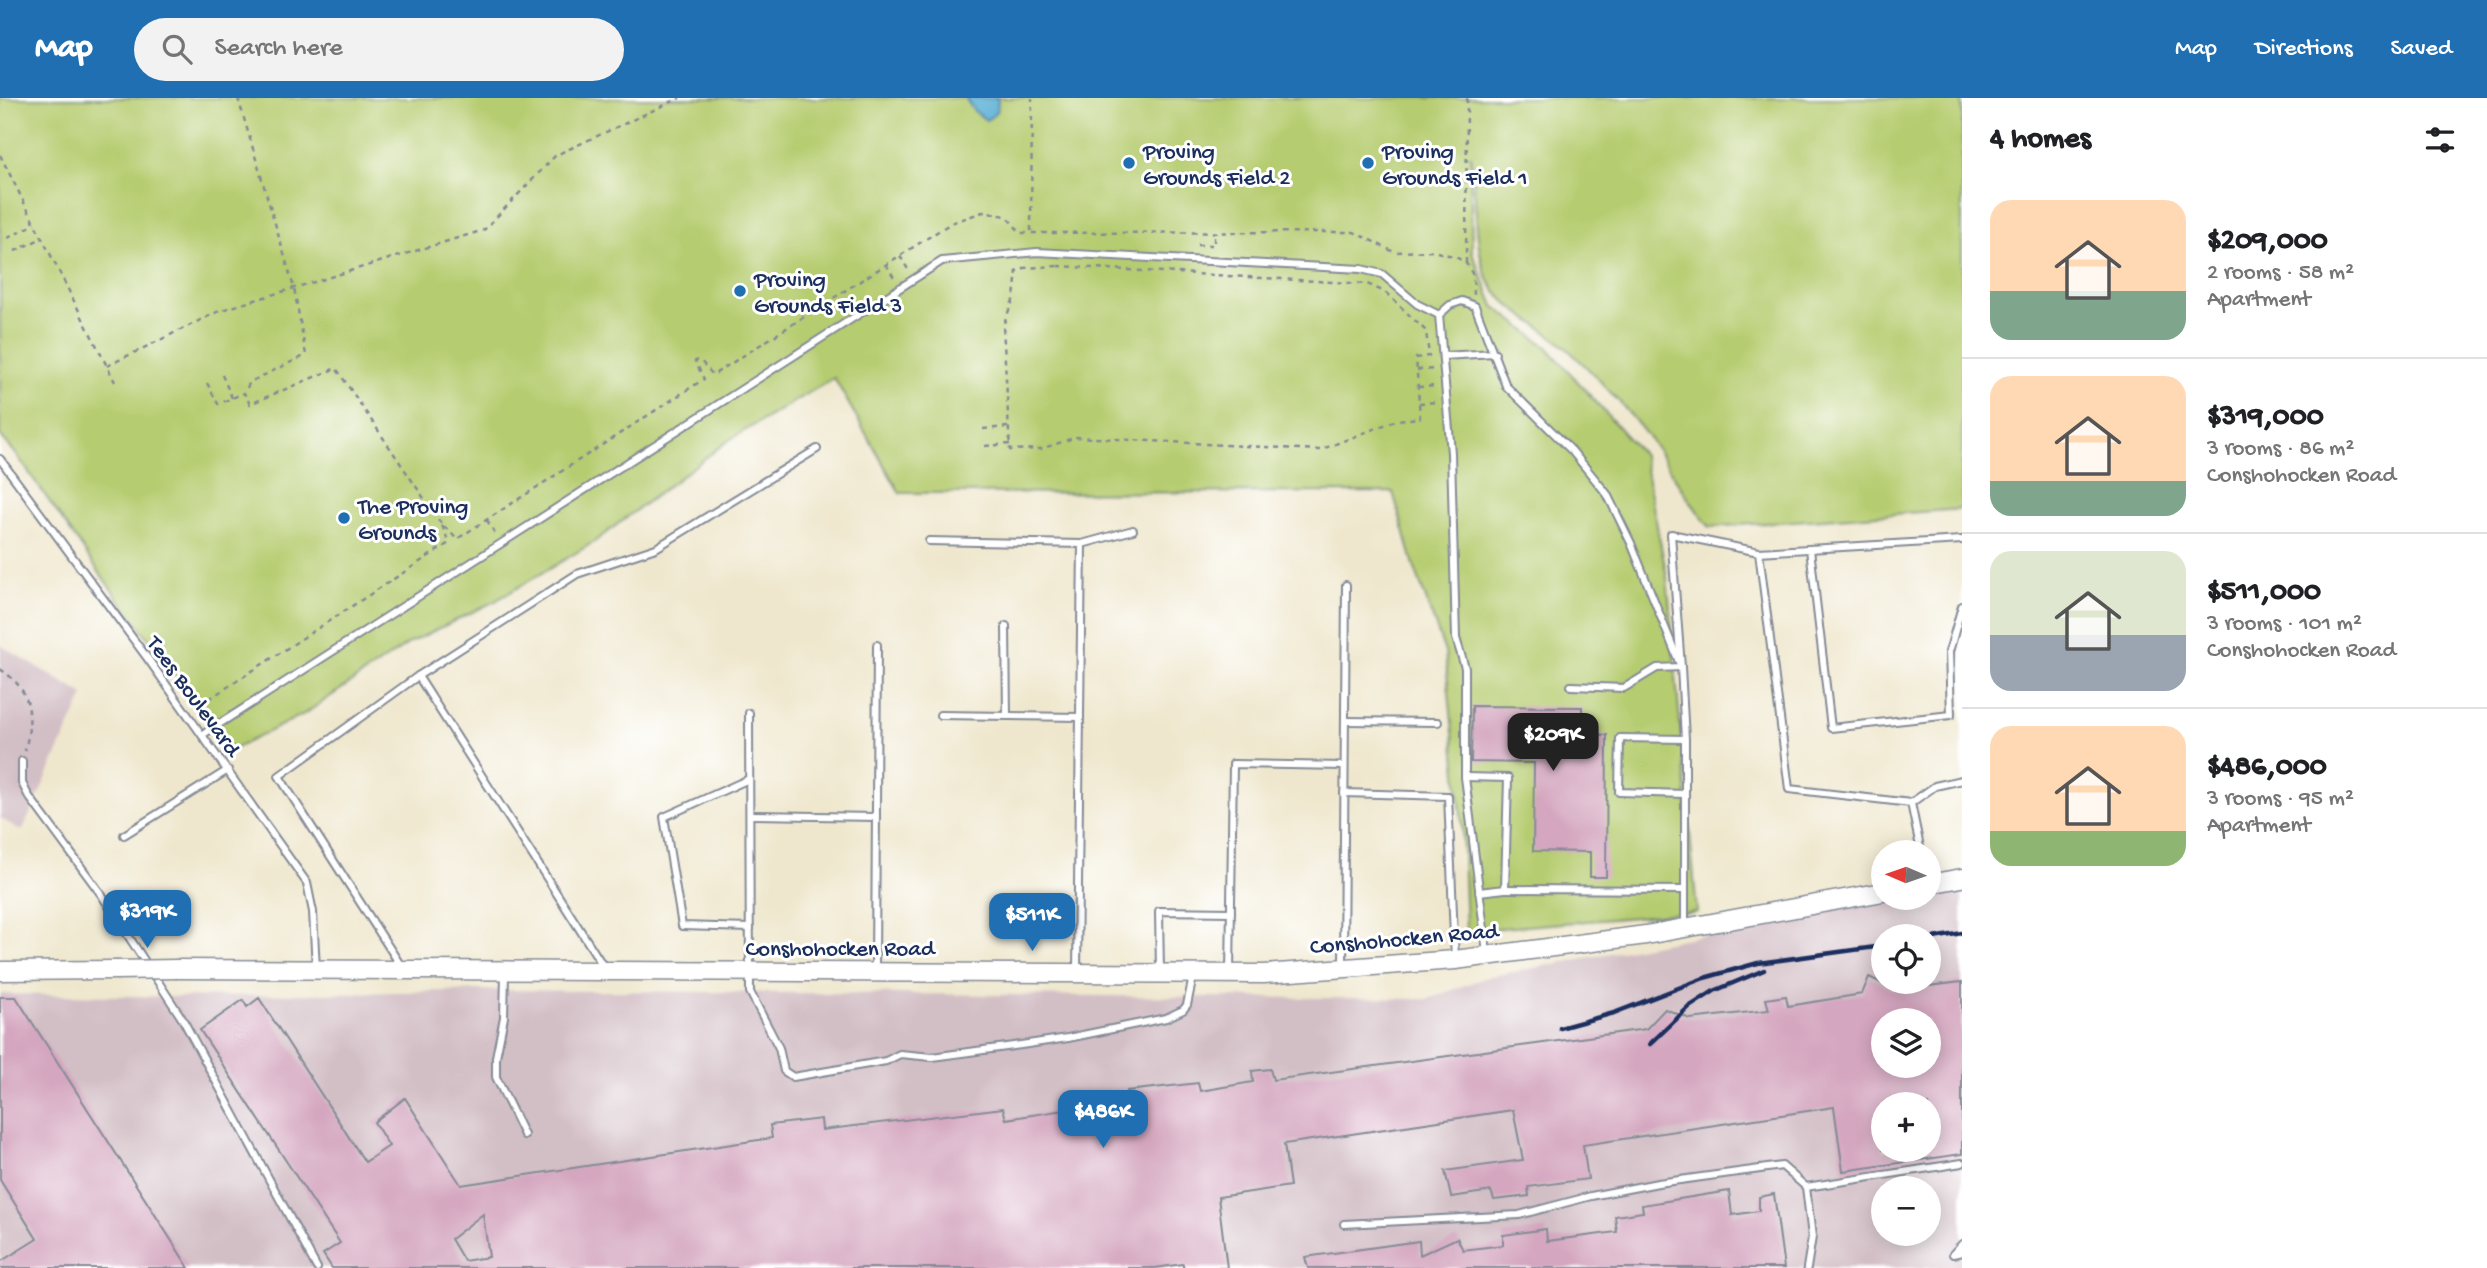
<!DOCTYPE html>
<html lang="en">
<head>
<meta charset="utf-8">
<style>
  :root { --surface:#fff; --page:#f2f2f2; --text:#202124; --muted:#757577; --line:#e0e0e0; --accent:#1f6fb2 }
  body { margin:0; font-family:"Gochi Hand",sans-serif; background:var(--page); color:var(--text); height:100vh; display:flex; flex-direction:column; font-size:26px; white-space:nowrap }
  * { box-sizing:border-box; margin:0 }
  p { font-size:23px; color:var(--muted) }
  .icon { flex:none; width:38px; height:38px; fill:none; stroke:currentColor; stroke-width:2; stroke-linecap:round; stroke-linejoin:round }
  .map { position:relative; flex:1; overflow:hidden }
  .drawer { display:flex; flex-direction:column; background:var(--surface); width:525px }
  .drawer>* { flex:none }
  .needle { width:46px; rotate:272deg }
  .fabs { position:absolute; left:1871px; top:742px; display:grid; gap:14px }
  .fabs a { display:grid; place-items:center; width:70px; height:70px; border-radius:50%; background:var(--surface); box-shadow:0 4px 18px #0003; font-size:35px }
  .price { position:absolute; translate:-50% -60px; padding:0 16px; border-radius:14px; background:var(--accent); color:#fff; font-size:23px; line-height:46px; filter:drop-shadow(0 2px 4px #0008) }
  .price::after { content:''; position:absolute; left:50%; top:42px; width:21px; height:16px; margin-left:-10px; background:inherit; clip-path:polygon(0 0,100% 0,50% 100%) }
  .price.selected { background:#222; color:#fff }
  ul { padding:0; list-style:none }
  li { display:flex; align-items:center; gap:21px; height:175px; padding:0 28px }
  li+li { border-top:2px solid var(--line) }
  li span { display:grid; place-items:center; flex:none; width:196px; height:140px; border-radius:21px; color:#555 }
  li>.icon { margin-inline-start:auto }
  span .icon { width:84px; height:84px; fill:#fffc; stroke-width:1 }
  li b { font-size:30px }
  h2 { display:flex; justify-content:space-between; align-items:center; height:84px; padding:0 28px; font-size:30px }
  header { display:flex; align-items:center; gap:42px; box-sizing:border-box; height:98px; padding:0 35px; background:var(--accent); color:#fff }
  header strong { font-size:33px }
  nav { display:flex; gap:38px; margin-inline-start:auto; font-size:24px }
  .search { width:490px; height:63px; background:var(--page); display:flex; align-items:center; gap:18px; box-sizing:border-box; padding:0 24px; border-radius:38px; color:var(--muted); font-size:26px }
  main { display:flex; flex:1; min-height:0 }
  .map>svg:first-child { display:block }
</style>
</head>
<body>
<header>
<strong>Map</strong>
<div class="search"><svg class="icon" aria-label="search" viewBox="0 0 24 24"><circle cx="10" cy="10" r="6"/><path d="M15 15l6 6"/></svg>Search here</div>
<nav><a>Map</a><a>Directions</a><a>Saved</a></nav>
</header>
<main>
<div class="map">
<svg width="1962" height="1170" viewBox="0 0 1962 1170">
  <rect width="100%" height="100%" fill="#fff"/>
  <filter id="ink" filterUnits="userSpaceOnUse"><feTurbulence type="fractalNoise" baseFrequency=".0143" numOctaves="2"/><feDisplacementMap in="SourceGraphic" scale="14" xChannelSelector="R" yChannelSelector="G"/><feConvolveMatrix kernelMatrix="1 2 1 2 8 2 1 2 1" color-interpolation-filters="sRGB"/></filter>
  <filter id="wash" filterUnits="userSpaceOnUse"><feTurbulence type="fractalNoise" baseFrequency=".00686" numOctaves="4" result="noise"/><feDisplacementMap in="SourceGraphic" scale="28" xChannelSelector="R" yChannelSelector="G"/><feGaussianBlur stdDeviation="1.57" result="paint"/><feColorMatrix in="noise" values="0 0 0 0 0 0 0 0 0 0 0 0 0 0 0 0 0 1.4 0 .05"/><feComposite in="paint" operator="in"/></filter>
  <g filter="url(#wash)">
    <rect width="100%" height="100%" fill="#efe7cd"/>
    <!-- industrial -->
    <g fill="#d2bec5" fill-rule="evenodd">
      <polygon points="0,547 84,597 22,733 0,720"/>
      <path d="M1962 787V1170H0V896L186 899 483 892 1428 901 1487 879 1894 800H1928L1929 793ZM1883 838H1928V884H1883ZM1883 922H1928V968H1883ZM1883 1006H1928V1052H1883ZM1883 1090H1928V1136H1883Z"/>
    </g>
    <!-- green -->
    <path fill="#b6cc70" stroke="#687e67" stroke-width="2" d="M0 0H1962V411L1710 429C1686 402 1670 369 1649 340 1625 308 1581 260 1549 236 1527 219 1499 206 1487 179 1473 148 1478 92 1470 57L1472 154 1494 208 1547 249 1643 357 1667 479 1697 814 1466 833 1462 726 1445 554 1414 468 1393 394 900 395 834 280 729 342 594 444 495 503 409 545 306 615 232 652 106 484 16 356 0 337Z"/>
    <!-- water -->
    <path fill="#55acd2" stroke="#386e98" stroke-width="2" d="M965 0H998C998 12 997 16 986 22L974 13Z"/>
    <g id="blocks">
      <!-- building -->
      <g fill="#d4a6bf" fill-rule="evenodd">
        <polygon points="1472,608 1582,609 1582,636 1607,637 1606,779 1590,779 1590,754 1533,753 1534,665 1471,664"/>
        <path d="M1869 879 1896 892 1962 884V1056L1843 1073 1834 1009 1583 1047 1588 1081 1528 1089 1529 1098 1494 1102 1491 1093 1451 1099 1445 1073 1523 1062 1513 1012 1284 1046 1290 1088 1218 1099 1227 1170H1183V1166L1155 1170H332L323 1156 340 1145 200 932 243 902 247 909 259 900 365 1064 389 1048 374 1024 405 1000 461 1087 772 1040 770 1027 821 1021 822 1032 1003 1010 1006 1021 1128 1002 1127 993 1198 985 1200 993 1253 984 1252 973 1270 971 1273 982 1646 931 1665 911 1690 921 1769 912 1766 901 1786 898 1788 908 1862 896ZM1883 922H1928V968H1883ZM1883 1006H1928V1052H1883ZM483 1116 489 1159 464 1163 451 1141Z"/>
        <polygon points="0,899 16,899 189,1170 0,1170 0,1164 37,1141 0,1082"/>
        <polygon points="1729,1093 1732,1117 1759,1113 1759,1099 1774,1096 1784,1170 1308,1170 1305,1159 1419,1143 1420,1157 1457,1140 1463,1152 1503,1147 1503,1137 1546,1131 1547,1143 1617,1134 1615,1118 1643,1114 1642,1107"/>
      </g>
    </g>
  </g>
  <g filter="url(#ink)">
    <use href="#blocks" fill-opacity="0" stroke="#858b96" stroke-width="2"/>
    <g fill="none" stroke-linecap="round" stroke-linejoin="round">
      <!-- service casing -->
      <g stroke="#858b96" stroke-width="10">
        <g id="service">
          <polyline points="1443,258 1495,255"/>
          <polyline points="0,361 148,561 307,785 313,814 316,871"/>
          <polyline points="929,443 1082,446 1077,873"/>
          <polyline points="1082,446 1133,432"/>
          <polyline points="1810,451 1831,630 1951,617 1949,554 1962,508"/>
          <polyline points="1759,454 1962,442"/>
          <polyline points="1006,528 1007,618"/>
          <polyline points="418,578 577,476 656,450 817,351"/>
          <polyline points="1571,588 1624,590 1657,570 1681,569 1671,436 1759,454 1789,691 1911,705 1921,754"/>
          <polyline points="749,615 750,894 779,950 784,973 793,979 886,963 900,956 932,959 1021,947 1068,940 1166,920 1183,912 1187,907 1193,879"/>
          <polyline points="940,617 1080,619"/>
          <polyline points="1345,623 1438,624"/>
          <polyline points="202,637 942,163 1037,154 1361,171 1382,176 1417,206 1439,217"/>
          <polyline points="22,663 22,685 28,697 101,796 183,922 317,1170"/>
          <polyline points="1465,679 1508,680 1505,791 1479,794"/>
          <polyline points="749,681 664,719 682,828 750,830"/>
          <polyline points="1344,695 1448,698 1455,862"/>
          <polyline points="1685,696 1619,694 1620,640 1685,641"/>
          <polyline points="1911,705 1935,688 1962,682"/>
          <polyline points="750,717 876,719"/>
          <polyline points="124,737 228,672"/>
          <polyline points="1505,791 1685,792"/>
          <polyline points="1487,855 1465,679 1465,570 1456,540 1451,355 1439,217 1450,207 1462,203 1475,208 1506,288 1572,353 1607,396 1631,445 1681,569 1685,641 1685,828"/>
          <polyline points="401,868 279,678 418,578 605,871"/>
          <polyline points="1343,868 1346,487"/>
          <polyline points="875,872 877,547"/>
          <polyline points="1160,873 1159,813 1231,814"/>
          <polyline points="1230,875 1233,666 1344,668"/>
          <polyline points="505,876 504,919 496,959 496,979 524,1037"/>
          <polyline points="1806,1089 1962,1065"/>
          <polyline points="1344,1126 1519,1117 1591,1098 1658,1085 1782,1068 1806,1089 1812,1139 1807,1170"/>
          <polyline points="1962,1146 1953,1156 1962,1154"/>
        </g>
      </g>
      <!-- secondary casing -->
      <g stroke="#858b96" stroke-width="21">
        <g id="secondary">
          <polyline points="1928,786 1962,780"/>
          <polyline points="177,871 1264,876 1455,862 1646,837 1883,794"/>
          <polyline points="0,873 116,872"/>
        </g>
      </g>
      <!-- path -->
      <g stroke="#858b96" stroke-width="2.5" stroke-dasharray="5 5" stroke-linecap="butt">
        <polyline points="238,0 294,190 306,257 250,284 244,295"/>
        <polyline points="0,57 115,284"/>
        <polyline points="1031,133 1032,0"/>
        <polyline points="8,140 35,126"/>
        <polyline points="1197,147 1214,147 1214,136"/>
        <polyline points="15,153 42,140"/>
        <polyline points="900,158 909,173"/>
        <polyline points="1466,165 1467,0"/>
        <polyline points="886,166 895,181"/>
        <polygon points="1058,168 1367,186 1385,194 1426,233 1429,258 1416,260 1420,320 1397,322 1320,352 1076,339 1041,351 1010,352 1003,227 1014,200 1017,173 1024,170"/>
        <polyline points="107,268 219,213 484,132 556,57 680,0"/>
        <polyline points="1417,272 1435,271"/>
        <polyline points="222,277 232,300"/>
        <polyline points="207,285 218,306 244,295 250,306 336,270 440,424 457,441 704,281 695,263 700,262 713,277 951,125 983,114 1006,118 1021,135 1354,134 1394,154 1433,153 1456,159 1466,165 1473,177 1474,197"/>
        <polyline points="1418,289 1436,288"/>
        <polyline points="1419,305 1437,304"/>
        <polyline points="983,331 1009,329"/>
        <polyline points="985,348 1010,346"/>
        <polyline points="487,422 496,437"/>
        <path d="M0 571C33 593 33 617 25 653"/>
        <polyline points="209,601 449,445 442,427"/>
      </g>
      <!-- service -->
      <use href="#service" stroke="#fff" stroke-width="6"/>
      <!-- secondary -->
      <use href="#secondary" stroke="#fff" stroke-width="18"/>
      <!-- rail -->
      <g stroke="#1b2f5e" stroke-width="4.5">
        <polyline points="1928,841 1962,835"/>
        <polyline points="1560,930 1614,915 1704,880 1758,865 1883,848"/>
        <polyline points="1650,946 1689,909 1714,893 1764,872"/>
      </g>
      <!-- secondary-bridge casing -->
      <g stroke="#858b96" stroke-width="21" stroke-linecap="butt">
        <polyline id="secondary-bridge" points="116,872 177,871"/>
      </g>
      <!-- secondary-bridge -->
      <use href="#secondary-bridge" stroke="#fff" stroke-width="18"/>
    </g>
  </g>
  <!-- markers -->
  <g fill="#1f6fb2" stroke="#fff" stroke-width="2.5">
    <circle cx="1129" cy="65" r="7"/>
    <circle cx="1368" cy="65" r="7"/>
    <circle cx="740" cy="193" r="7"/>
    <circle cx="344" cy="420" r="7"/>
  </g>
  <g text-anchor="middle" stroke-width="6" stroke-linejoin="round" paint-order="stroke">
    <!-- poi labels -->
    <g font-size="23" fill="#1b2f5e" stroke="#fff" text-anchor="start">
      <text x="1143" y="60">Proving<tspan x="1143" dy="26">Grounds Field 2</tspan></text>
      <text x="1382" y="60">Proving<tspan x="1382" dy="26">Grounds Field 1</tspan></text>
      <text x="754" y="188">Proving<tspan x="754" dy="26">Grounds Field 3</tspan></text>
      <text x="358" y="415">The Proving<tspan x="358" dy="26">Grounds</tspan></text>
    </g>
    <!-- street labels -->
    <g font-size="23" fill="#1b2f5e" stroke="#fff">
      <text transform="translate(195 597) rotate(54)" y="8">Tees Boulevard</text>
      <text transform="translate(1404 839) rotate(-5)" y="8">Conshohocken Road</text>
      <text x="840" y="857">Conshohocken Road</text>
    </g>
  </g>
</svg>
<div class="fabs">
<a><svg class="needle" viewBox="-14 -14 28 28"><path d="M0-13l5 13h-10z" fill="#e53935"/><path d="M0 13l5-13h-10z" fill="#757577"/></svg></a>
<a><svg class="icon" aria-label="locate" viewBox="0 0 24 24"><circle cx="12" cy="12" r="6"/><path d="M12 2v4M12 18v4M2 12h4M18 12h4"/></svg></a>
<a><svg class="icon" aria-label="layers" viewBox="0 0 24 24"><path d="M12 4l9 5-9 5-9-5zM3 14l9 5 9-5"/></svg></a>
<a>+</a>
<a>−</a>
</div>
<b class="price selected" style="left:1553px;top:675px">$209K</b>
<b class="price" style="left:147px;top:852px">$319K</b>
<b class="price" style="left:1032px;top:855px">$511K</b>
<b class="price" style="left:1103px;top:1052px">$486K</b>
</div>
<section class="drawer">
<h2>4 homes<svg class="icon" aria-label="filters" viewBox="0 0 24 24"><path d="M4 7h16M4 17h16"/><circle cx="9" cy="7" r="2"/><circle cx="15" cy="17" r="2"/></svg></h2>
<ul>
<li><span style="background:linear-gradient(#ffd9b3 65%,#7fa58c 0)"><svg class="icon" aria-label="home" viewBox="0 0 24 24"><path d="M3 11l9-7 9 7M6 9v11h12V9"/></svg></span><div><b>$209,000</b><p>2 rooms · 58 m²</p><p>Apartment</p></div></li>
<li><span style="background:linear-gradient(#ffd9b3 75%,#7fa58c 0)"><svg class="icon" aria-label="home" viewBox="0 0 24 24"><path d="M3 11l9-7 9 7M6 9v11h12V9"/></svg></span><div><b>$319,000</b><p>3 rooms · 86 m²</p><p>Conshohocken Road</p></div></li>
<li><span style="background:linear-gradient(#dfe7d0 60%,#9aa5b1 0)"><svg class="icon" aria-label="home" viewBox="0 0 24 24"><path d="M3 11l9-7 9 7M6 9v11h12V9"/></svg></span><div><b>$511,000</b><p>3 rooms · 101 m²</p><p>Conshohocken Road</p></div></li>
<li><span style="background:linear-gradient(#ffd9b3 75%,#8fb573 0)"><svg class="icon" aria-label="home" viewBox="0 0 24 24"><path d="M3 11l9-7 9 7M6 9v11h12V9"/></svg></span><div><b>$486,000</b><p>3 rooms · 95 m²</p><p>Apartment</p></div></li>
</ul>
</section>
</main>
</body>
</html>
